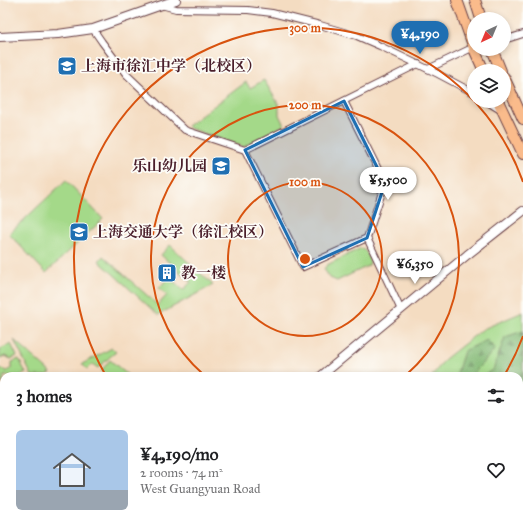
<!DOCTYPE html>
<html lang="en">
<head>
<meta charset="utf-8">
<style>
  :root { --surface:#fff; --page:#f6f6f6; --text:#202124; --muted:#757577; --line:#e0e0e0; --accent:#1f6fb2 }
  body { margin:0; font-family:"IM FELL Great Primer","Noto Serif SC",serif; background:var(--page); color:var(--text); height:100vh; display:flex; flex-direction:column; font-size:15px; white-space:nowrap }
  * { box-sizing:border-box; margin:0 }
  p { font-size:13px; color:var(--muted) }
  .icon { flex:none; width:22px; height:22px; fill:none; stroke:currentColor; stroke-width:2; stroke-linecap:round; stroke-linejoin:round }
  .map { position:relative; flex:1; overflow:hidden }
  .panel { position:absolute; left:0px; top:372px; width:523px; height:156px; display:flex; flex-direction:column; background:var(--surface); border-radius:12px 12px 0 0; box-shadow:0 2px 6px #0003 }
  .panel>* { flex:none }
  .needle { width:26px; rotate:224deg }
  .tools { position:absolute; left:467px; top:12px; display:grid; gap:8px }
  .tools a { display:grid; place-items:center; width:44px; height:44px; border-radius:50%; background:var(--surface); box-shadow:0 2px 6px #0003; font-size:20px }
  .price { position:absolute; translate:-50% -34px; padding:0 9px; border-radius:14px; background:#fff; color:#222; font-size:13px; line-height:26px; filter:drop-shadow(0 1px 2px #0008) }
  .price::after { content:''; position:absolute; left:50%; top:24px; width:12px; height:9px; margin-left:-6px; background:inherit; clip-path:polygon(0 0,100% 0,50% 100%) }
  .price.selected { background:var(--accent); color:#fff }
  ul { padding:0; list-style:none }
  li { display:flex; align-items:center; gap:12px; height:100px; padding:0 16px }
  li+li { border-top:1px solid var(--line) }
  li span { display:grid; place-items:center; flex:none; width:112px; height:80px; border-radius:6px; color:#555 }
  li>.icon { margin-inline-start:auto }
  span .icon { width:48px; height:48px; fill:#fffc; stroke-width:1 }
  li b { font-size:17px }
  h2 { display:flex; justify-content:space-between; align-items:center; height:48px; padding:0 16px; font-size:17px }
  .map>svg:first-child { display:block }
</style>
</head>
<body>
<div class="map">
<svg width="523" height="528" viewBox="0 0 523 528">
  <defs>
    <pattern id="forest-firs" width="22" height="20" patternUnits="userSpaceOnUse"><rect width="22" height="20" fill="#83b975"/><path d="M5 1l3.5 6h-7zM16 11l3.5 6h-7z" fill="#6d9660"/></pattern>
  </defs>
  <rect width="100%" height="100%" fill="#fdfcf7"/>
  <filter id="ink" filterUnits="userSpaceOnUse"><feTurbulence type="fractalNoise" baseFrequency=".025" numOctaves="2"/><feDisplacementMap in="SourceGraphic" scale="8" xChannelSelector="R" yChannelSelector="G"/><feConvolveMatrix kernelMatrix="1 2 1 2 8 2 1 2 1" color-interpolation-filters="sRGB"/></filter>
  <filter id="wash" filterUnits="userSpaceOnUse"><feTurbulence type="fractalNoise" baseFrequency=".012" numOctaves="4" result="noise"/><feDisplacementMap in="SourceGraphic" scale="16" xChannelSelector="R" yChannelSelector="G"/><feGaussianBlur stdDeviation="0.9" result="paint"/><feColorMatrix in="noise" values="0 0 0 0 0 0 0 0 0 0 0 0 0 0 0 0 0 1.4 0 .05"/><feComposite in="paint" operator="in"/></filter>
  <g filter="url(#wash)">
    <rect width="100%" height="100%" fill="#f4dcc1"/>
    <!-- green -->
    <g fill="#a4d989" stroke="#777c5a">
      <polygon points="264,80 279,105 279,115 284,125 244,147 189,128 187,126 246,82 250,88"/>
      <polygon points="66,180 103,219 46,273 9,234"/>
      <polygon points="170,245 213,285 158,315 99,261 103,256 158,305 167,295 159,288 169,277 183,290 191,282 161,255"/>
      <path d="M361 248C367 251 369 256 370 263L368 266 337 281 330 278 324 269 327 265Z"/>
      <polygon points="523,312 523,443 519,445 519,376 432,376 445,359 483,329"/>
      <polygon points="14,340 51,373 45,376 32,376"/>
      <polygon points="11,344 17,356 11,359 5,356 0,358 0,349"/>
      <polygon points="112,348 116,352 111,356 98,368 92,364 87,369 82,364"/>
      <polygon points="19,359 26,373 20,376 4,376 3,384 0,379 0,368 7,371 12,368 12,362"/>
      <polygon points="110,360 129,376 108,376 101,371"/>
    </g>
    <!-- forest -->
    <g fill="url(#forest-firs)" stroke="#666c50">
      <polygon points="523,331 523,413 519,416 519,376 481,376 493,370 505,337"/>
      <polygon points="487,340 495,349 471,376 456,376 464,351"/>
    </g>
  </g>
  <g filter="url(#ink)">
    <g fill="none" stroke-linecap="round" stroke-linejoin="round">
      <!-- minor casing -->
      <g stroke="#643b42" stroke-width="8">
        <g id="minor">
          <polyline points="161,5 176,9 248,10 272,13 320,25 357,36 380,46 438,74 474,93"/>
          <polyline points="93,29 102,42 126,74 185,130 245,150 418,64"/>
          <polyline points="504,40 523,34"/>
          <polyline points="428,69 474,47"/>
          <polyline points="344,101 385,183 367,238 401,310"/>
          <polyline points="486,101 502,111"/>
          <polyline points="245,150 303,267 367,238"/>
          <polyline points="0,524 2,528"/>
        </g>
      </g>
      <!-- tertiary casing -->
      <g stroke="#643b42" stroke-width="10">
        <g id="tertiary">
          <polyline points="0,37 58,34 93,29 176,0"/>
          <polyline points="321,376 467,255 523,211"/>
          <polyline points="42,528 47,524"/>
        </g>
      </g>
      <!-- secondary casing -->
      <g stroke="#643b42" stroke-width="10">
        <g id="secondary">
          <polyline points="0,439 4,441"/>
          <polyline points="0,455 4,456"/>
          <polyline points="200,524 211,528"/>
          <polyline points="241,524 252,528"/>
        </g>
      </g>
      <!-- primary casing -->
      <g stroke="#643b42" stroke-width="12">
        <g id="primary">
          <polyline points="457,0 474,48"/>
          <polyline points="475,0 481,19"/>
          <polyline points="474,49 484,71"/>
          <polyline points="492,49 501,71"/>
          <polyline points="504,77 523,119"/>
          <polyline points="498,101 523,154"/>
        </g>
      </g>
      <!-- minor -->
      <use href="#minor" stroke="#fff" stroke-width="6"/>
      <!-- tertiary -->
      <use href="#tertiary" stroke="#fff" stroke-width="8"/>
      <!-- secondary -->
      <use href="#secondary" stroke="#fde4d1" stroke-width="9"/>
      <!-- primary -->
      <use href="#primary" stroke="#fabb8b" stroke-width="10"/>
    </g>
  </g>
  <!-- marked area -->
  <path fill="#1f6fb2" fill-opacity="0.2" stroke="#1f6fb2" stroke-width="3" stroke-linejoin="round" d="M344 101 385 183 367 238 303 267 245 150Z"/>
  <!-- distance rings -->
  <g fill="none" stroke="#d8530f" stroke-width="2">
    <circle cx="305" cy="259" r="77"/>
    <path d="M204 375A154 154 0 1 1 406 375"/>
    <path d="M523 336A231 231 0 0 1 505 374M105 374A231 231 0 1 1 523 182"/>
  </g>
  <!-- icons -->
  <defs>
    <g id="school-square" transform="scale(1)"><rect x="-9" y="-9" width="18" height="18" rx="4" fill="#1f6fb2" stroke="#fdfcf7"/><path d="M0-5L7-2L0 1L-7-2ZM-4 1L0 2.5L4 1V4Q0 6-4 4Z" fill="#fff"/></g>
    <g id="university-square" transform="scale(1)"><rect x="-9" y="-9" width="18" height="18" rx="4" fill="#1f6fb2" stroke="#fdfcf7"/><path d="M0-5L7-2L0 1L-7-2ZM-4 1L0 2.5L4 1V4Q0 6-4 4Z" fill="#fff"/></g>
    <g id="building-square" transform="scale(1)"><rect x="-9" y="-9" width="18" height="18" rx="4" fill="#1f6fb2" stroke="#fdfcf7"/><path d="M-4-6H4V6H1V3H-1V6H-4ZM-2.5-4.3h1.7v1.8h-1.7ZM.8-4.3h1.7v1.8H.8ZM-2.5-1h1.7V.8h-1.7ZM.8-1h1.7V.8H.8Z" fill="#fff"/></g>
  </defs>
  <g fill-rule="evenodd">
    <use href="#school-square" x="67" y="66"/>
    <use href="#school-square" x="221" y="166"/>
    <use href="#university-square" x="79" y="232"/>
    <use href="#building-square" x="167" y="273"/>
  </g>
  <g text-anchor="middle" stroke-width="3.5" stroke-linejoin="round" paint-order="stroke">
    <!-- poi labels -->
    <g font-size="15" font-weight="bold" fill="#4a1f2b" stroke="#fdfcf7" text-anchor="start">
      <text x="81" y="71">上海市徐汇中学（北校区）</text>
      <text x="207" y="171" text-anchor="end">乐山幼儿园</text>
      <text x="93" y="237">上海交通大学（徐汇校区）</text>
      <text x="181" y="278">教一楼</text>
    </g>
  </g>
  <circle cx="305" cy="259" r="6" fill="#d8530f" stroke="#fdfcf7" stroke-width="2"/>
  <g font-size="12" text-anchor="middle" font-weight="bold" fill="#d8530f" stroke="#fdfcf7" stroke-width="3.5" stroke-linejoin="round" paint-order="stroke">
    <text x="305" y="32">300 m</text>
    <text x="305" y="109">200 m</text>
    <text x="305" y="186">100 m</text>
  </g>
</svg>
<div class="tools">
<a><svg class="needle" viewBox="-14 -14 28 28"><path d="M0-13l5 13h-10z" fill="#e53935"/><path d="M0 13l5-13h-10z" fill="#757577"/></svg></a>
<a><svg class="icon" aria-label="layers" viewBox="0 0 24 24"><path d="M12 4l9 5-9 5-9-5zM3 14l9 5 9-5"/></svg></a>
</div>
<b class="price selected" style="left:420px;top:55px">¥4,190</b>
<b class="price" style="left:388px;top:201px">¥5,500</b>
<b class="price" style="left:415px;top:285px">¥6,350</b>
<section class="panel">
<h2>3 homes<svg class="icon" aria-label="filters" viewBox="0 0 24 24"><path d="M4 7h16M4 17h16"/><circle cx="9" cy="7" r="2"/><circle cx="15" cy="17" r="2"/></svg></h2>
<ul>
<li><span style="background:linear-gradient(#a9c7e8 75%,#9aa5b1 0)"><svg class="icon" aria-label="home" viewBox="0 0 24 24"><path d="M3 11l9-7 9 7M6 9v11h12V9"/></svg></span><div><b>¥4,190/mo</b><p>2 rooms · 74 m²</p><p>West Guangyuan Road</p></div><svg class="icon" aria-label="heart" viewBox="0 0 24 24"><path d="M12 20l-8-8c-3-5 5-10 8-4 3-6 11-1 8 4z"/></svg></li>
</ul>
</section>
</div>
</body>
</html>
